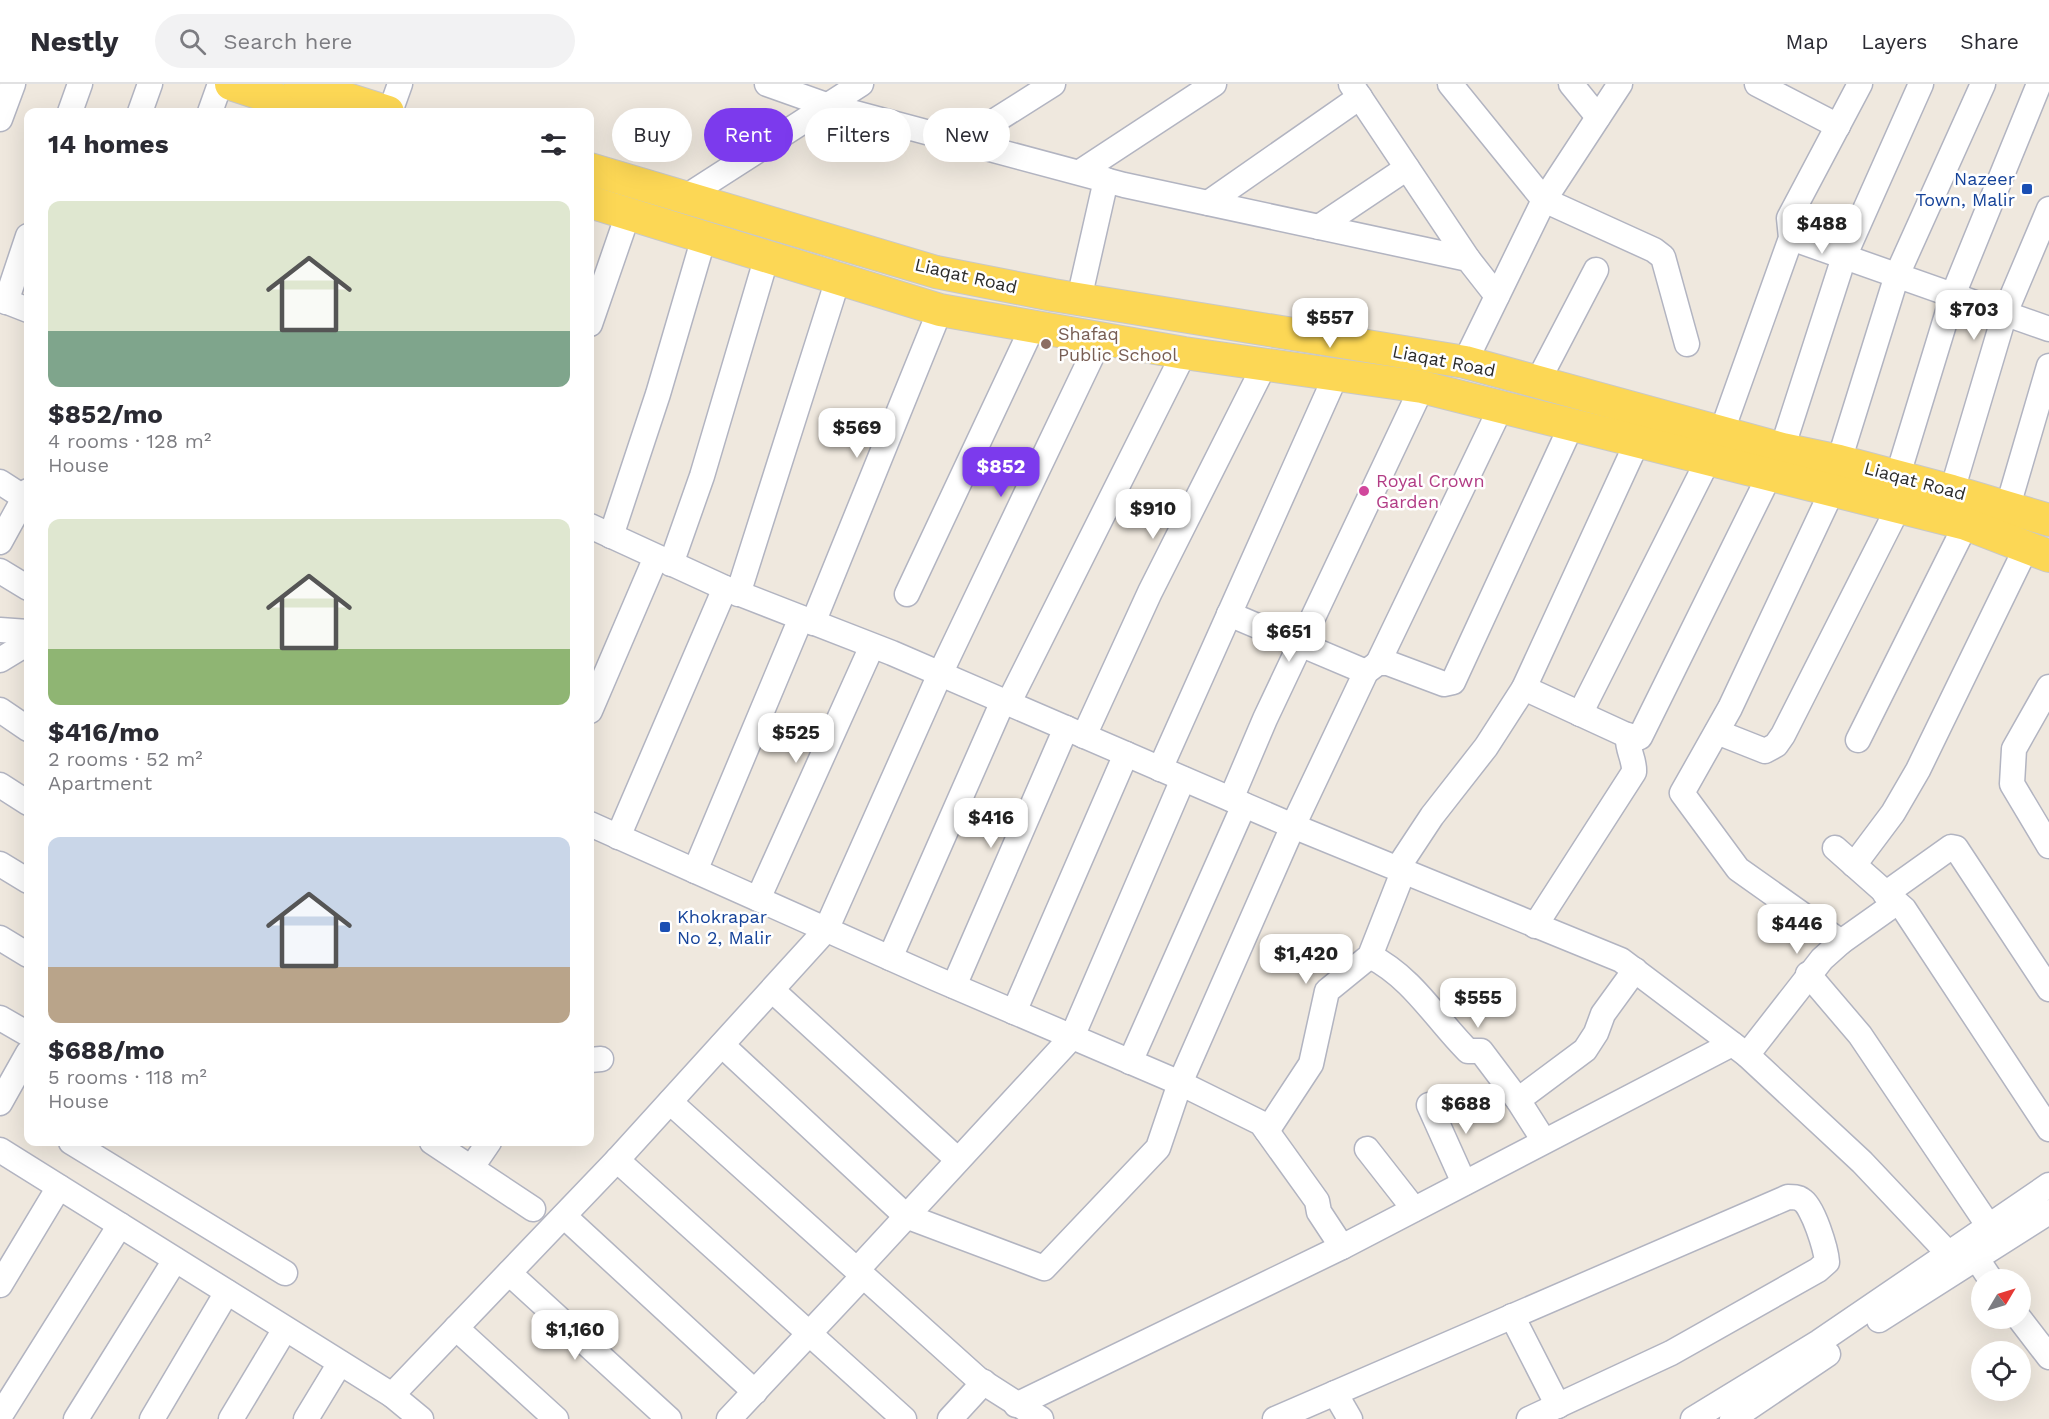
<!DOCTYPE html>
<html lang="en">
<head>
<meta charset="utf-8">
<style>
  :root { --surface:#fff; --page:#f2f2f3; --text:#2b2b33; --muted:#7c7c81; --line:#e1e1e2; --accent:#7c3aed }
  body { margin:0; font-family:"Work Sans",sans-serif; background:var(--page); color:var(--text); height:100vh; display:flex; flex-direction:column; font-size:22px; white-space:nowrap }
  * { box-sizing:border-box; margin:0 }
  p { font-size:20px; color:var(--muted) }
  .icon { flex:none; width:33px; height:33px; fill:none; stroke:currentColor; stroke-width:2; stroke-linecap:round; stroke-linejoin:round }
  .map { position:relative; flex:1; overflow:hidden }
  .panel { position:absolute; left:24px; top:24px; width:570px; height:1038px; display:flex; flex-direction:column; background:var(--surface); border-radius:12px; box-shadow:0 6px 24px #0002 }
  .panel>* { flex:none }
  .banner { position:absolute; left:612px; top:24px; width:570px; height:54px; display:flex; gap:12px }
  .needle { width:39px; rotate:52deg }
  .tools { position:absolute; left:1971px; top:1185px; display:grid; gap:12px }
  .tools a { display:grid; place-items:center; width:60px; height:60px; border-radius:50%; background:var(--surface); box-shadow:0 6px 24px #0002; font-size:30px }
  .price { position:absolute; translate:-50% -51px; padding:0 14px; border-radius:12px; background:#fff; color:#222; font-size:20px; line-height:39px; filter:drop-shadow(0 2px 3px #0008) }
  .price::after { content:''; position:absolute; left:50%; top:36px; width:18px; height:14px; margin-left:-9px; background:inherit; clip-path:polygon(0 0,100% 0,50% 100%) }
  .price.selected { background:var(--accent); color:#fff }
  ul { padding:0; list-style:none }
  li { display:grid; align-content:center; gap:12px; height:318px; padding:0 24px }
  li span { display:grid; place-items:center; height:186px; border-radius:12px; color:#555 }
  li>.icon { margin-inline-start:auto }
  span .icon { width:108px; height:108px; fill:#fffc; stroke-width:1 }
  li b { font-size:26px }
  h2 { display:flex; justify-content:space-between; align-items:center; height:72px; padding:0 24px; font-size:26px }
  .tag { padding:0 21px; border-radius:27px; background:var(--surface); box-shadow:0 6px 24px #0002; font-size:21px; line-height:54px }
  .tag.selected { background:var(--accent); color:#fff }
  header { display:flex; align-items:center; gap:36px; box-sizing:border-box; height:84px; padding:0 30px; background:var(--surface); border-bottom:2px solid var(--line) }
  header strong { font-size:28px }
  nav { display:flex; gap:33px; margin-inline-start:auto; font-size:21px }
  .search { width:420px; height:54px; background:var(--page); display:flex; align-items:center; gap:15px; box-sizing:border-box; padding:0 21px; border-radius:33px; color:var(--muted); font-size:22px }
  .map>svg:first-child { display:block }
</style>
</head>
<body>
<header>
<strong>Nestly</strong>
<div class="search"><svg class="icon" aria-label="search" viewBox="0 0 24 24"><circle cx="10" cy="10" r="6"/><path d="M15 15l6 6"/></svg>Search here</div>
<nav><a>Map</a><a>Layers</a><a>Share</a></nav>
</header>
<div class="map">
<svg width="2049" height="1335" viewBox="0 0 2049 1335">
  <rect width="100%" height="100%" fill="#efe8de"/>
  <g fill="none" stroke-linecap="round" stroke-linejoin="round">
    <!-- minor casing -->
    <g stroke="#b2b4c1" stroke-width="27">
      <g id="minor">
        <polyline points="767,0 829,22 1124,101 1468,175 1497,212"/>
        <polyline points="1351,0 1468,175"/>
        <polyline points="1450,0 1544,116 1654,166 1663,173 1687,260"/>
        <polyline points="1571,0 1598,33"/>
        <polyline points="1757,0 1838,42"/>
        <polyline points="70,28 80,0"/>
        <polyline points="140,28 150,0"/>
        <polyline points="210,28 220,0"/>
        <polyline points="390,28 400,0"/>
        <polyline points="0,35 13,0"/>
        <polyline points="963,57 1053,0"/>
        <polyline points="1080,88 1214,0"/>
        <polyline points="687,112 861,0"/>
        <polyline points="1208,119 1360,13"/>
        <polyline points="1319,143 1407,84"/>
        <polyline points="1791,154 2049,245"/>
        <polyline points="0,215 28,226"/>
        <polyline points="1079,215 1106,96"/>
        <polyline points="6,218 28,152"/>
        <polyline points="590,240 628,130"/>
        <polyline points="1465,278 1544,116 1620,0"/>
        <polyline points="1538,297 1596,186"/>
        <polyline points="1722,347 1791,154 1789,134 1860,0"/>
        <polyline points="1782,365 1844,173 1921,0"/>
        <polyline points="1839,377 1897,191 1983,0"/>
        <polyline points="1897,394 1953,211 2039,0"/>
        <polyline points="0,398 28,416"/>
        <polyline points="1832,407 1730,624 1682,709 1738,785 1841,858"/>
        <polyline points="1952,407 2005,229 2049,125"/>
        <polyline points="2008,422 2049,282"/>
        <polyline points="590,442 725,504 892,569 1293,742 1621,876 1747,971 1862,1078 1948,1169"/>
        <polyline points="611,452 658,310 704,153"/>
        <polyline points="0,458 28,407"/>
        <polyline points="671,480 702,392 767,172"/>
        <polyline points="0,487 28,504"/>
        <polyline points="738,510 838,195"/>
        <polyline points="907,510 1032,244"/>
        <polyline points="1229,530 1366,588"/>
        <polyline points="813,539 940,226"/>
        <polyline points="0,546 28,548"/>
        <polyline points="0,576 28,559"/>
        <polyline points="1378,579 1502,321"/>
        <polyline points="2049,603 2014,665 2012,700 2049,762"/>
        <polyline points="1524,604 1635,655 1640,653 1769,392"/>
        <polyline points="1008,620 1184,269"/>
        <polyline points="0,626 28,645"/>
        <polyline points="590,627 656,473"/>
        <polyline points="1580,630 1708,376"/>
        <polyline points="1717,648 1765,667 1776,661 1783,651 1898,424"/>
        <polyline points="1084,652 1150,508 1265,280"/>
        <polyline points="1858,656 1966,440"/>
        <polyline points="1160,685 1336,291"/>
        <polyline points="0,701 28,719"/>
        <polyline points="1231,715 1265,635 1422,303"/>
        <polyline points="590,740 937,895 1180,999 1261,1039 1317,1117 1319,1128 1342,1163"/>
        <polyline points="618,753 725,504"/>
        <polyline points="1835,764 1904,825 2049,1045"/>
        <polyline points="0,780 28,797"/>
        <polyline points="1854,781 1893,729 1918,686 2027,462"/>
        <polyline points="1397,785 1432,732 1486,663 1524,604 1638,356"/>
        <polyline points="695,787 801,534"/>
        <polyline points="1885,810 1951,763 1956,764 2049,905"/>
        <polyline points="758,815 872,562"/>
        <path d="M1535 842 1634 688C1635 675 1626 664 1628 651"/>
        <polyline points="0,854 28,871"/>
        <path d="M1370 872C1413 894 1435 934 1468 967H1481L1518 1016 1544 1057"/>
        <polyline points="890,874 1003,617"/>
        <polyline points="1808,890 1860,951 1990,1144"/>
        <polyline points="954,902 1066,644"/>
        <polyline points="772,906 958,1076"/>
        <polyline points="1014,928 1126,670"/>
        <polyline points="0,934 28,950"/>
        <polyline points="722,961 906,1132 1044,1184 1158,1064 1180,999 1293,742 1366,588 1378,579 1388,579 1444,600 1453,598 1572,340"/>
        <polyline points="1747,971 1822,875 1841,858 1896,819"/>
        <polyline points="590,976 601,975"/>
        <polyline points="1130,978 1244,721"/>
        <polyline points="1518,1016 1585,966 1596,949 1603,930 1635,886"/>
        <polyline points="670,1018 978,1295 1041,1335"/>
        <polyline points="0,1019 28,969"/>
        <polyline points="1429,1021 1464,1099"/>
        <polyline points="1267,1047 1311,980 1327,907 1370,872 1403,788"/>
        <polyline points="71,1058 285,1189"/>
        <polyline points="432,1058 533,1125"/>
        <polyline points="1367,1065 1414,1125"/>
        <polyline points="0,1066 392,1311 421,1335"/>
        <polyline points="617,1076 904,1335"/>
        <polyline points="472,1083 489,1058"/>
        <polyline points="564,1132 755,1308"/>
        <polyline points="1967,1160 1991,1196"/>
        <polyline points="857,1186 1072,953 1183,695"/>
        <polyline points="509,1189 669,1335"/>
        <polyline points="0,1201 59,1103"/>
        <polyline points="1512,1232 1558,1322"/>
        <polyline points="2019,1234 2049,1273"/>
        <polyline points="1879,1236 2049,1128"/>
        <polyline points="456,1244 556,1335"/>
        <polyline points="1335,1309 1350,1335"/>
        <polyline points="392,1311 617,1076 826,846 940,590 1100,255"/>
        <polyline points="1016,1321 1342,1163 1732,960"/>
        <polyline points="0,1332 120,1141"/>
        <polyline points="76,1335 175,1176"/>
        <polyline points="152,1335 227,1208"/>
        <polyline points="231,1335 285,1245"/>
        <polyline points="306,1335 340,1279"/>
        <polyline points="729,1335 863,1192"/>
        <polyline points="950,1335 984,1298"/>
        <path d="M1275 1335 1788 1113C1793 1113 1798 1113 1802 1116 1813 1122 1826 1165 1827 1178L1818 1186 1671 1269 1529 1335"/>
        <polyline points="1693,1335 1819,1258 2049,1101"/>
        <polyline points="1732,1335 1828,1270"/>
      </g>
    </g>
    <!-- major casing -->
    <g stroke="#c8c8c8" stroke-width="34">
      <g id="major">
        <polyline points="231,0 316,28"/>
        <polyline points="300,0 388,28"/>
        <polyline points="590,85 936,188 1053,211 1465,278 1782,365 1839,377 1952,407 2049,436"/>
        <polyline points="590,118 940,226 1184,269 1422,303 1966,440 2049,472"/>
      </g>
    </g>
    <!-- minor -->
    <use href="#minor" stroke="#fff" stroke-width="24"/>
    <!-- major -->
    <use href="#major" stroke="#fcd755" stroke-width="32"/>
  </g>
  <!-- markers -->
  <g fill="#1a4fb4" stroke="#fff" stroke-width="2">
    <rect x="2021" y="99" width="12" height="12" rx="3"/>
    <rect x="659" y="837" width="12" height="12" rx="3"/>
  </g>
  <circle fill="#8d6e63" stroke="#fff" stroke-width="2" cx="1046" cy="260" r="6"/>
  <circle fill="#d1479c" stroke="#fff" stroke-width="2" cx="1364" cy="407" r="6"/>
  <g text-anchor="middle" stroke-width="5" stroke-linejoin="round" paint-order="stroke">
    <!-- transit labels -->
    <g font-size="18" fill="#164399" stroke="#fff" text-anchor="end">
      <text x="2015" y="101">Nazeer<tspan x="2015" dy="21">Town, Malir</tspan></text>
      <text x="677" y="839" text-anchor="start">Khokrapar<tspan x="677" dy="21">No 2, Malir</tspan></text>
    </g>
    <!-- street labels -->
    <g font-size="18" fill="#2c2c2c" stroke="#fff">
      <text transform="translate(966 192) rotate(13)" y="6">Liaqat Road</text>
      <text transform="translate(1444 277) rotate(11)" y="6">Liaqat Road</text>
      <text transform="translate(1915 397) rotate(15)" y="6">Liaqat Road</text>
    </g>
    <!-- education labels -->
    <g font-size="18" fill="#785e54" stroke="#fff" text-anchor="start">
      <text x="1058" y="256">Shafaq<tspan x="1058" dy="21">Public School</tspan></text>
    </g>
    <!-- hotel labels -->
    <g font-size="18" fill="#b23c85" stroke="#fff" text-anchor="start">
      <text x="1376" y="403">Royal Crown<tspan x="1376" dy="21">Garden</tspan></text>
    </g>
  </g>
</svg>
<div class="tools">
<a><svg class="needle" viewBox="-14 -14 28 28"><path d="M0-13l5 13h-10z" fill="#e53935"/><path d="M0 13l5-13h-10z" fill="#7c7c81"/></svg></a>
<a><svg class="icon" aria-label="locate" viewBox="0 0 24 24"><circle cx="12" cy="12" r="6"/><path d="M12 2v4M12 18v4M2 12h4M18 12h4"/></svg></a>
</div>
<b class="price" style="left:1822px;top:171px">$488</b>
<b class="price" style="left:1974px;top:257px">$703</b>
<b class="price" style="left:1330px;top:265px">$557</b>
<b class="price" style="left:857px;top:375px">$569</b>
<b class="price selected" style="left:1001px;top:414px">$852</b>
<b class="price" style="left:1153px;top:456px">$910</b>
<b class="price" style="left:1289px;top:579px">$651</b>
<b class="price" style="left:796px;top:680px">$525</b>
<b class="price" style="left:991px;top:765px">$416</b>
<b class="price" style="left:1797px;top:871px">$446</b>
<b class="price" style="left:1306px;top:901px">$1,420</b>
<b class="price" style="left:1478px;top:945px">$555</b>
<b class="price" style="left:1466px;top:1051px">$688</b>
<b class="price" style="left:575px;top:1277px">$1,160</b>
<div class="banner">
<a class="tag">Buy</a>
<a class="tag selected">Rent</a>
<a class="tag">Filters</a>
<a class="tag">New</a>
</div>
<section class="panel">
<h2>14 homes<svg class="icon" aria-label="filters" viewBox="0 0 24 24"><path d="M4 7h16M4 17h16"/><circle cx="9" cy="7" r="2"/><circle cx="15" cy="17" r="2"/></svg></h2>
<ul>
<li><span style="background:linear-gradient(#dfe7d0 70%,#7fa58c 0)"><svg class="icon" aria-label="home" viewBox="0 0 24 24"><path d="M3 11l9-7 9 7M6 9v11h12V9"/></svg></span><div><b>$852/mo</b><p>4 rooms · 128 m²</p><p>House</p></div></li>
<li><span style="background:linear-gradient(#dfe7d0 70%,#8fb573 0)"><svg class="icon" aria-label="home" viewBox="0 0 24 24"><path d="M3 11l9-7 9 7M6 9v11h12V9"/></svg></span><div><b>$416/mo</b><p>2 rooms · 52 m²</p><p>Apartment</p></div></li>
<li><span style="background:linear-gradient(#c9d6e8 70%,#b9a48a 0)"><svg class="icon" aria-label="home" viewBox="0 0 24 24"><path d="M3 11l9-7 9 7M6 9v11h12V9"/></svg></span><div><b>$688/mo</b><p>5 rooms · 118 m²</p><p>House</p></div></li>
</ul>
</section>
</div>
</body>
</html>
